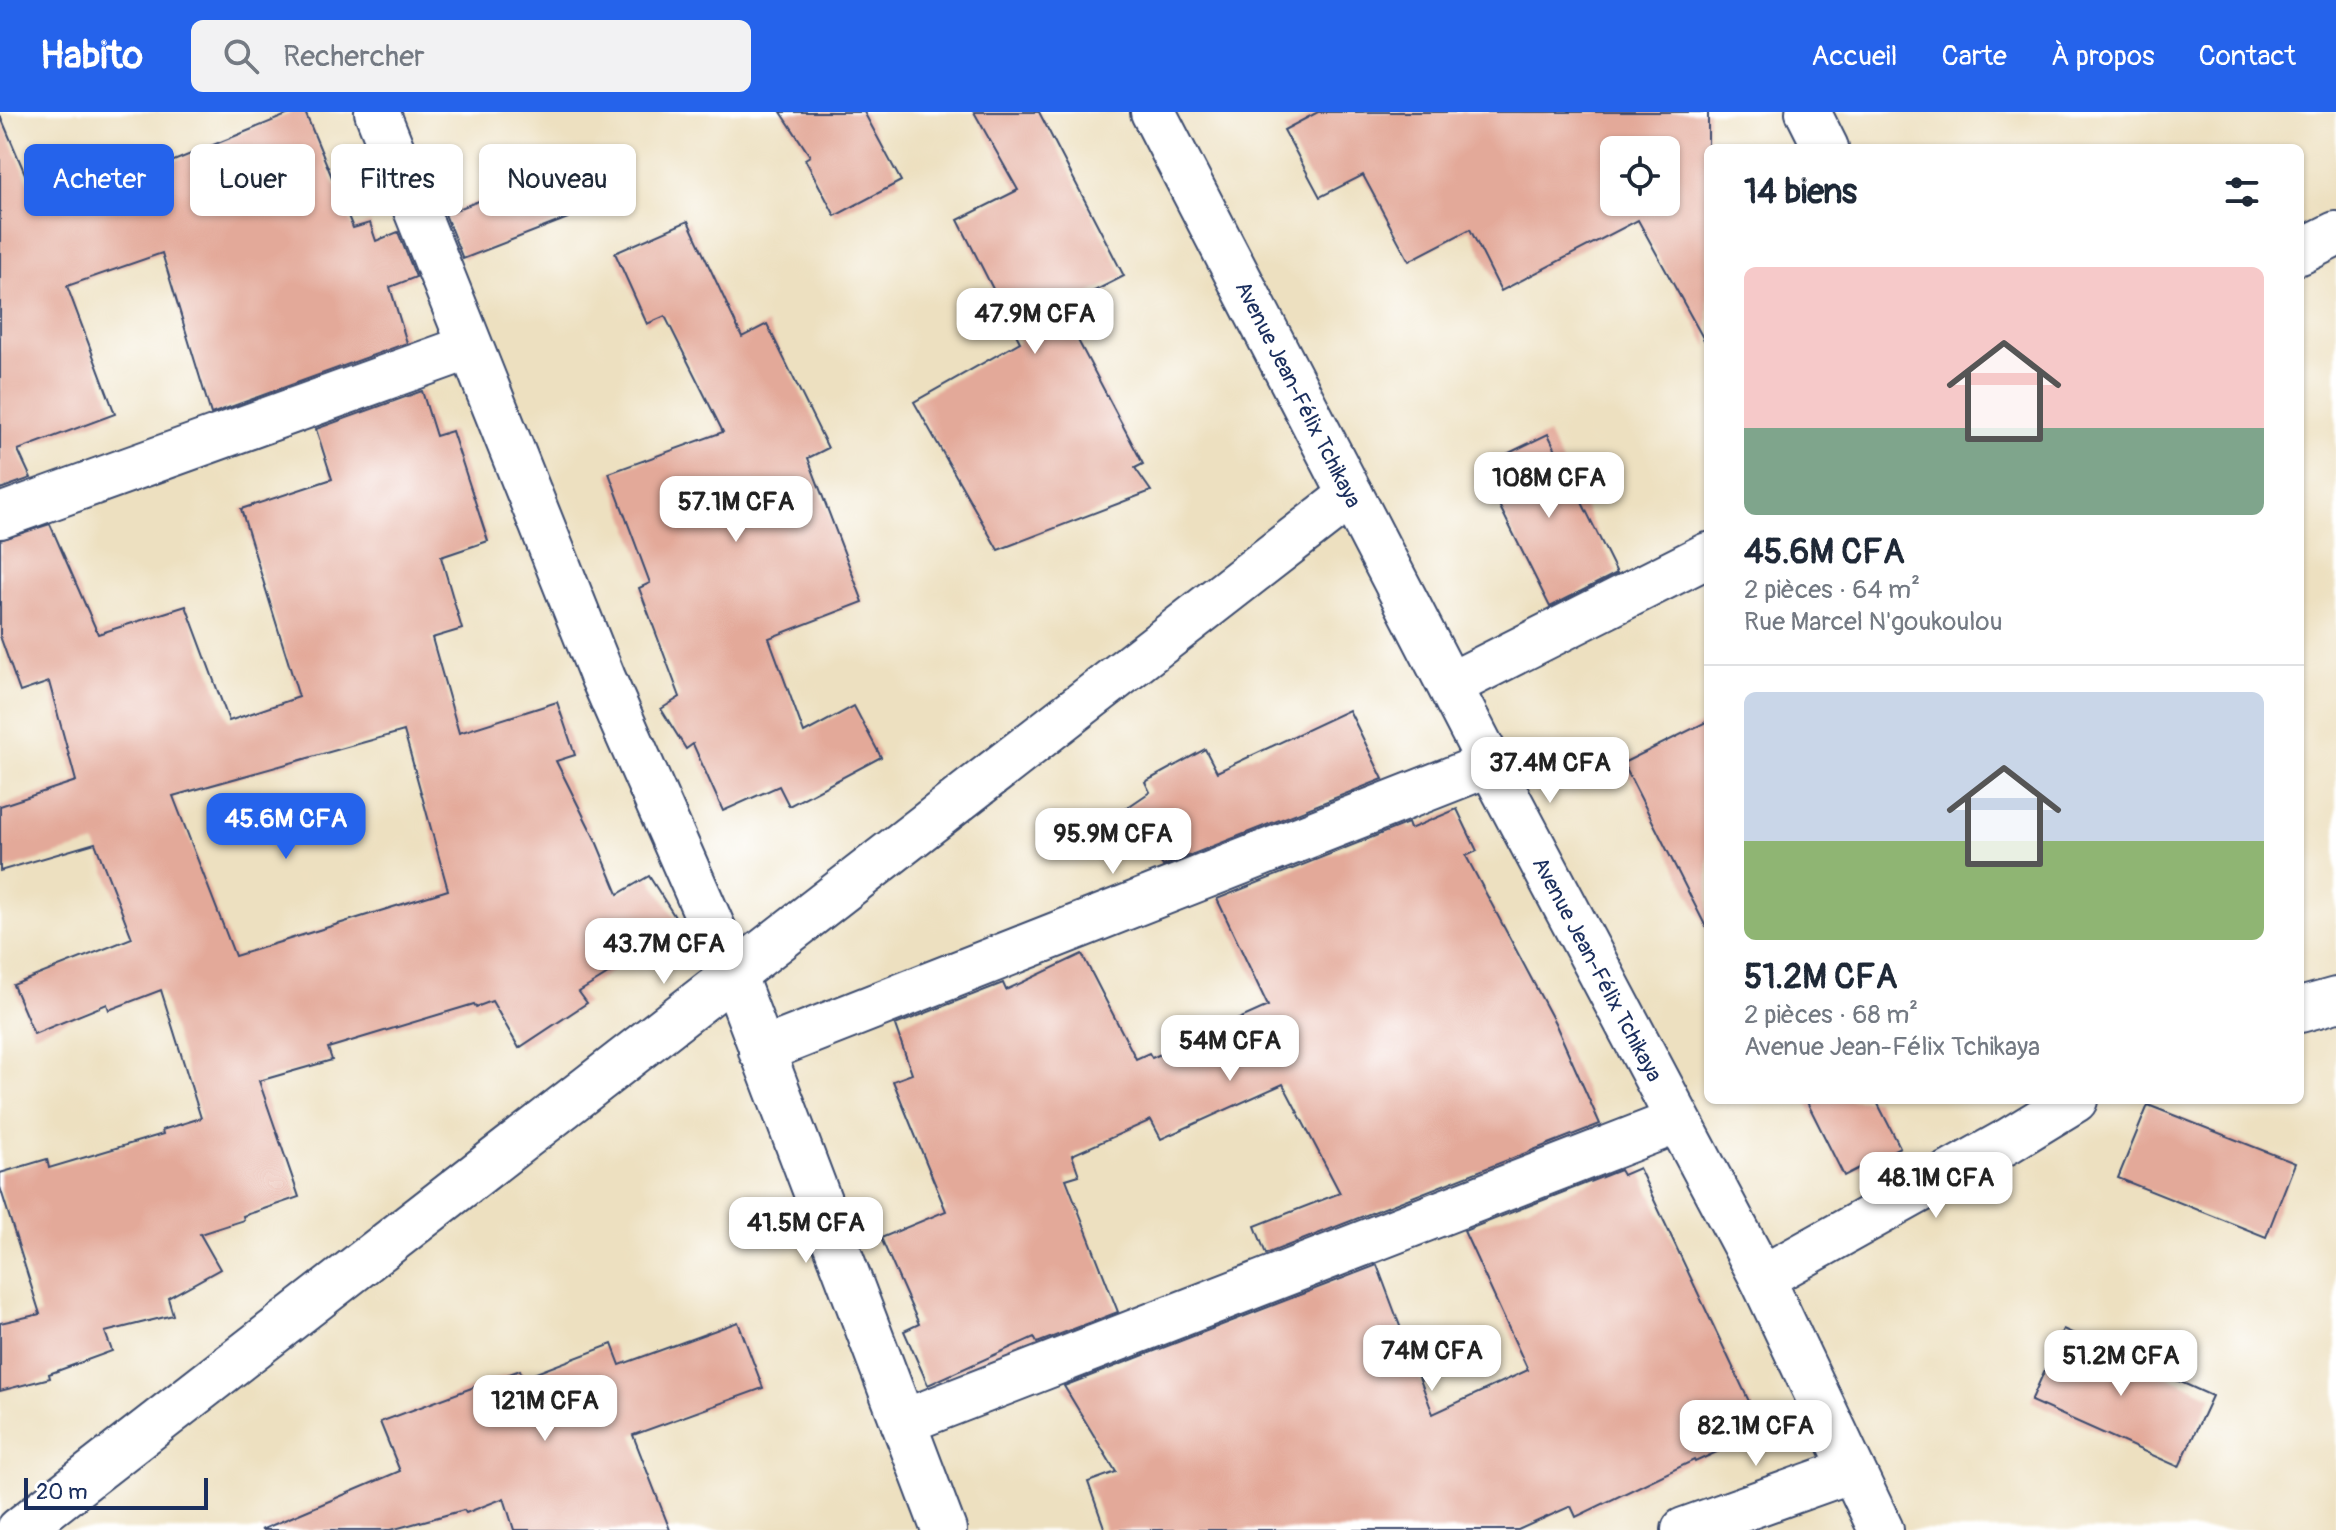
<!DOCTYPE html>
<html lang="fr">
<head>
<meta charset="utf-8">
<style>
  :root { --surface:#fff; --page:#f2f2f3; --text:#1f2937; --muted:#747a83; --line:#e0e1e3; --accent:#2563eb }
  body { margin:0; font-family:Pangolin,sans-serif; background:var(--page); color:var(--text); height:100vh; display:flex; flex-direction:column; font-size:30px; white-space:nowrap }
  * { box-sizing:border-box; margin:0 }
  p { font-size:26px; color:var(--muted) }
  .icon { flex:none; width:44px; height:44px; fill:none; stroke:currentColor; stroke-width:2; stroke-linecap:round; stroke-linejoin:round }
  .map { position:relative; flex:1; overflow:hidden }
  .side { position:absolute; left:1704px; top:32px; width:600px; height:960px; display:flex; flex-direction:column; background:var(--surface); border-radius:12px; box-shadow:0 2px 6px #0004 }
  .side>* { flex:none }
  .banner { position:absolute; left:24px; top:32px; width:760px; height:72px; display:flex; gap:16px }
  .fabs { position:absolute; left:1600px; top:24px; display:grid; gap:16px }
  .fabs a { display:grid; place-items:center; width:80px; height:80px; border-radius:12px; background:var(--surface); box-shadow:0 2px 6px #0004; font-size:40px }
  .scale { position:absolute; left:24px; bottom:20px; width:184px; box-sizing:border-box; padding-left:8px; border:4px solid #1b2f5e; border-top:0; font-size:22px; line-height:28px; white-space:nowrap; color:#1b2f5e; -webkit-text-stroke:6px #fff; paint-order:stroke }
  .price { position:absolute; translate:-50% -68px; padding:0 18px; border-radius:16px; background:#fff; color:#222; font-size:26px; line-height:52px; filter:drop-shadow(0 2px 4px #0008) }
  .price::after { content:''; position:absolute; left:50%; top:48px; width:24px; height:18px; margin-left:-12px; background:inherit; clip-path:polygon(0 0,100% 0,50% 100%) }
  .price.current { background:var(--accent); color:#fff }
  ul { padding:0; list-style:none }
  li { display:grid; align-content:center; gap:16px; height:424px; padding:0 40px }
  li+li { border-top:2px solid var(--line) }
  li span { display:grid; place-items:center; height:248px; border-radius:12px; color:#555 }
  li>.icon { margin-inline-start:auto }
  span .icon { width:144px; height:144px; fill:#fffc; stroke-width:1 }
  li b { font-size:34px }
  h2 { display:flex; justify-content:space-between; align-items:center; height:96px; padding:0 40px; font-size:34px }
  .tag { padding:0 28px; border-radius:12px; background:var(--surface); box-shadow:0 2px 6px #0004; font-size:28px; line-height:72px }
  .tag.current { background:var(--accent); color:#fff }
  header { display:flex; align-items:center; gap:48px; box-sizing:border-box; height:112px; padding:0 40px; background:var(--accent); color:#fff }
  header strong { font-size:38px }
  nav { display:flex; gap:44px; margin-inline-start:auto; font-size:28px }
  .search { width:560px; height:72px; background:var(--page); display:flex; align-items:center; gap:20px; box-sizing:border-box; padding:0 28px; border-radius:12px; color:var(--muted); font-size:30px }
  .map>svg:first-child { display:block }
</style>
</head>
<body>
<header>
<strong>Habito</strong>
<div class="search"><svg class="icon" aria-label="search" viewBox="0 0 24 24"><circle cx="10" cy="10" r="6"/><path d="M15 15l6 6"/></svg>Rechercher</div>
<nav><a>Accueil</a><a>Carte</a><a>À propos</a><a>Contact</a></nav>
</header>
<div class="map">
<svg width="2336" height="1418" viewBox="0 0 2336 1418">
  <rect width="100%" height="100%" fill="#fff"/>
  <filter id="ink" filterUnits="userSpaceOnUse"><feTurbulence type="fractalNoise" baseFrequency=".0125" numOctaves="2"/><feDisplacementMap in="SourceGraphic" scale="16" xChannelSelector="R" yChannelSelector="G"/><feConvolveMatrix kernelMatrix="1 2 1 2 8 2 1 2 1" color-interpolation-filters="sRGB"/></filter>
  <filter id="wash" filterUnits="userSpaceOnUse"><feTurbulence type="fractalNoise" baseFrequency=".006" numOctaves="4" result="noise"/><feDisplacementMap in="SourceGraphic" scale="32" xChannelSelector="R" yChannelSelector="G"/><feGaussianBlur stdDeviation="1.8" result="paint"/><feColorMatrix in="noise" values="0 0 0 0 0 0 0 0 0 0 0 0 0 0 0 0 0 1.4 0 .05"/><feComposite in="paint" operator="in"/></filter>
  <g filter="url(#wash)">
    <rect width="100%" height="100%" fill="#ede0c0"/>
    <g id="blocks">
      <!-- building -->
      <g fill="#e3a999" fill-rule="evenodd">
        <polygon points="294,0 305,0 353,116 370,111 376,129 398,120 416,165 390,175 407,231 211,302 162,141 67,174 115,302 18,338 31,366 0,377 0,3 37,90 128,57 132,66"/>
        <polygon points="781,0 864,0 901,69 835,104 805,47 810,44"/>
        <polygon points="974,0 1039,0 1124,164 1061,196 1143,352 1135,356 1151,379 998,438 914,290 1020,230 958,108 1018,78"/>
        <path d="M1318 0H1708V235L1638 108 1501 179 1470 117 1409 149 1363 63 1320 85 1284 18ZM1614 38H1666V90H1614Z"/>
        <polygon points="543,64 568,106 463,147 445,102"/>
        <polygon points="688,109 742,225 767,212 828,336 808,346 863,490 769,526 804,621 854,594 881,645 789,694 779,674 723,699 693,632 686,637 661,597 680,585 639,476 650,471 609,361 723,320 665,204 647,212 615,141"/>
        <path d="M422 279 436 324 452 319 488 429 441 445 462 517 432 526 459 621 557 590 575 643 556 649 596 729 618 782 649 764 682 816 579 880 587 891 519 936 492 889 476 895 474 892 328 936 332 948 259 969 299 1085 243 1104 244 1108 200 1122 220 1157 168 1186 173 1203 105 1220 112 1239 49 1262 50 1266 0 1279V1211L40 1202 0 1075V1061L47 1047 49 1056 163 1022 162 1018 201 1006 161 878 109 898 107 892 34 922 13 873 132 826 95 731 0 759V694L76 669 49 570 20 580 0 524V428L50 412 98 522 186 494 229 609 299 585 241 397 332 367 316 317ZM404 619 448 778 235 844 173 684Z"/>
        <polygon points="1548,322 1617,461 1550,495 1480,355"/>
        <polygon points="1349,598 1383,667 1163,754 1125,697 1150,680 1145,670 1205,637 1217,660"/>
        <polygon points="1708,609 1708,819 1623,651"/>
        <polygon points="1457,697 1477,739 1466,744 1555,911 1600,1012 1266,1142 1255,1114 1340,1081 1283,972 1161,1027 1151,1008 1072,1043 1079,1063 1066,1067 1118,1200 1037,1231 1034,1225 928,1273 904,1219 919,1212 881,1126 946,1099 893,969 912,962 895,913 1003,871 1006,878 1082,842 1136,947 1149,941 1152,946 1268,894 1217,787 1408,711 1410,717"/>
        <polygon points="1806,988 1876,988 1900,1035 1844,1064"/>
        <polygon points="2148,993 2295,1051 2266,1125 2118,1066"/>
        <polygon points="1639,1056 1763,1319 1695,1350 1694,1348 1576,1405 1571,1394 1518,1418 1105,1418 1088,1370 1116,1360 1064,1274 1377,1153 1433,1302 1528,1258 1464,1119 1620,1058 1623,1063"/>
        <polygon points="738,1210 763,1276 633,1323 670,1418 514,1418 504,1386 466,1401 464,1398 391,1418 261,1418 400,1359 380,1310 520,1258 523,1266 612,1232 620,1253"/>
        <polygon points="2063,1217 2212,1284 2179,1355 2031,1289"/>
      </g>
    </g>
  </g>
  <g filter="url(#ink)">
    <use href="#blocks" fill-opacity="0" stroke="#3a4a6d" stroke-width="2"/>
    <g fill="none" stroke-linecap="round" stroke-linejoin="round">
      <!-- minor casing -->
      <g stroke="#3a4a6d" stroke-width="48">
        <g id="minor">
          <polyline points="377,0 603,566 734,864 944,1418"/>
          <polyline points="1808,0 1826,36"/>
          <polyline points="2300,140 2336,122"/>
          <polyline points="0,404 470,235"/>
          <polyline points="1450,573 1708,443"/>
          <polyline points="2300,898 2336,888"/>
          <polyline points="761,939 1490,652"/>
          <polyline points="1762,1166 2008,1029 2075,988"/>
          <polyline points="903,1310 1678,1009"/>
          <polyline points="1684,1418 1852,1358"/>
        </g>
      </g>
      <!-- tertiary casing -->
      <g stroke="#3a4a6d" stroke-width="48">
        <g id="tertiary">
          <polyline points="1153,0 1490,652 1762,1166 1881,1418"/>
          <polyline points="19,1418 1351,383"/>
        </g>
      </g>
      <!-- minor -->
      <use href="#minor" stroke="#fff" stroke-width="44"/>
      <!-- tertiary -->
      <use href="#tertiary" stroke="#fff" stroke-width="44"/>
    </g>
  </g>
  <g text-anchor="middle" stroke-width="7" stroke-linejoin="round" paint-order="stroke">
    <!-- street labels -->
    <g font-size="22" fill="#1b2f5e" stroke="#fff">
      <text transform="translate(1299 282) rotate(63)" y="8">Avenue Jean-Félix Tchikaya</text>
      <text transform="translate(1598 857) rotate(62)" y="8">Avenue Jean-Félix Tchikaya</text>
    </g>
  </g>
</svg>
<div class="fabs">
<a><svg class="icon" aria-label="locate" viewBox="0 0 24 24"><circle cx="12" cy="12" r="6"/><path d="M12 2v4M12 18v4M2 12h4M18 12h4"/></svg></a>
</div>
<div class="scale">20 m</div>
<b class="price" style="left:1035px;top:244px">47.9M CFA</b>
<b class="price" style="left:1549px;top:408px">108M CFA</b>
<b class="price" style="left:736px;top:432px">57.1M CFA</b>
<b class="price" style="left:1550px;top:693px">37.4M CFA</b>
<b class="price current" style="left:286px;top:749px">45.6M CFA</b>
<b class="price" style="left:1113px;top:764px">95.9M CFA</b>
<b class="price" style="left:664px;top:874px">43.7M CFA</b>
<b class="price" style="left:1230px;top:971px">54M CFA</b>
<b class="price" style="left:1936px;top:1108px">48.1M CFA</b>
<b class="price" style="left:806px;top:1153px">41.5M CFA</b>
<b class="price" style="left:1432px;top:1281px">74M CFA</b>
<b class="price" style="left:2121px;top:1286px">51.2M CFA</b>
<b class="price" style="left:545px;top:1331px">121M CFA</b>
<b class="price" style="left:1756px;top:1356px">82.1M CFA</b>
<div class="banner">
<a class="tag current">Acheter</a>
<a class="tag">Louer</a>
<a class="tag">Filtres</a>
<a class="tag">Nouveau</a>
</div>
<section class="side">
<h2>14 biens<svg class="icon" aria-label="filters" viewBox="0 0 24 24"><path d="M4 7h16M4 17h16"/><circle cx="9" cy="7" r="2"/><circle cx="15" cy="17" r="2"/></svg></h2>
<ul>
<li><span style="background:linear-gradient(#f6c9c9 65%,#7fa58c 0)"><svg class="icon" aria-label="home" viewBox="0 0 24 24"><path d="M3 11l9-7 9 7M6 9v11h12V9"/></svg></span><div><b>45.6M CFA</b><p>2 pièces · 64 m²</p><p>Rue Marcel N'goukoulou</p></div></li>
<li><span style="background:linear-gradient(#c9d6e8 60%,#8fb573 0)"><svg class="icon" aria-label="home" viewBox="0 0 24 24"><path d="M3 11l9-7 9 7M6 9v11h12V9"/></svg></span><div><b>51.2M CFA</b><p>2 pièces · 68 m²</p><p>Avenue Jean-Félix Tchikaya</p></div></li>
</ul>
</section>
</div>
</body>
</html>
